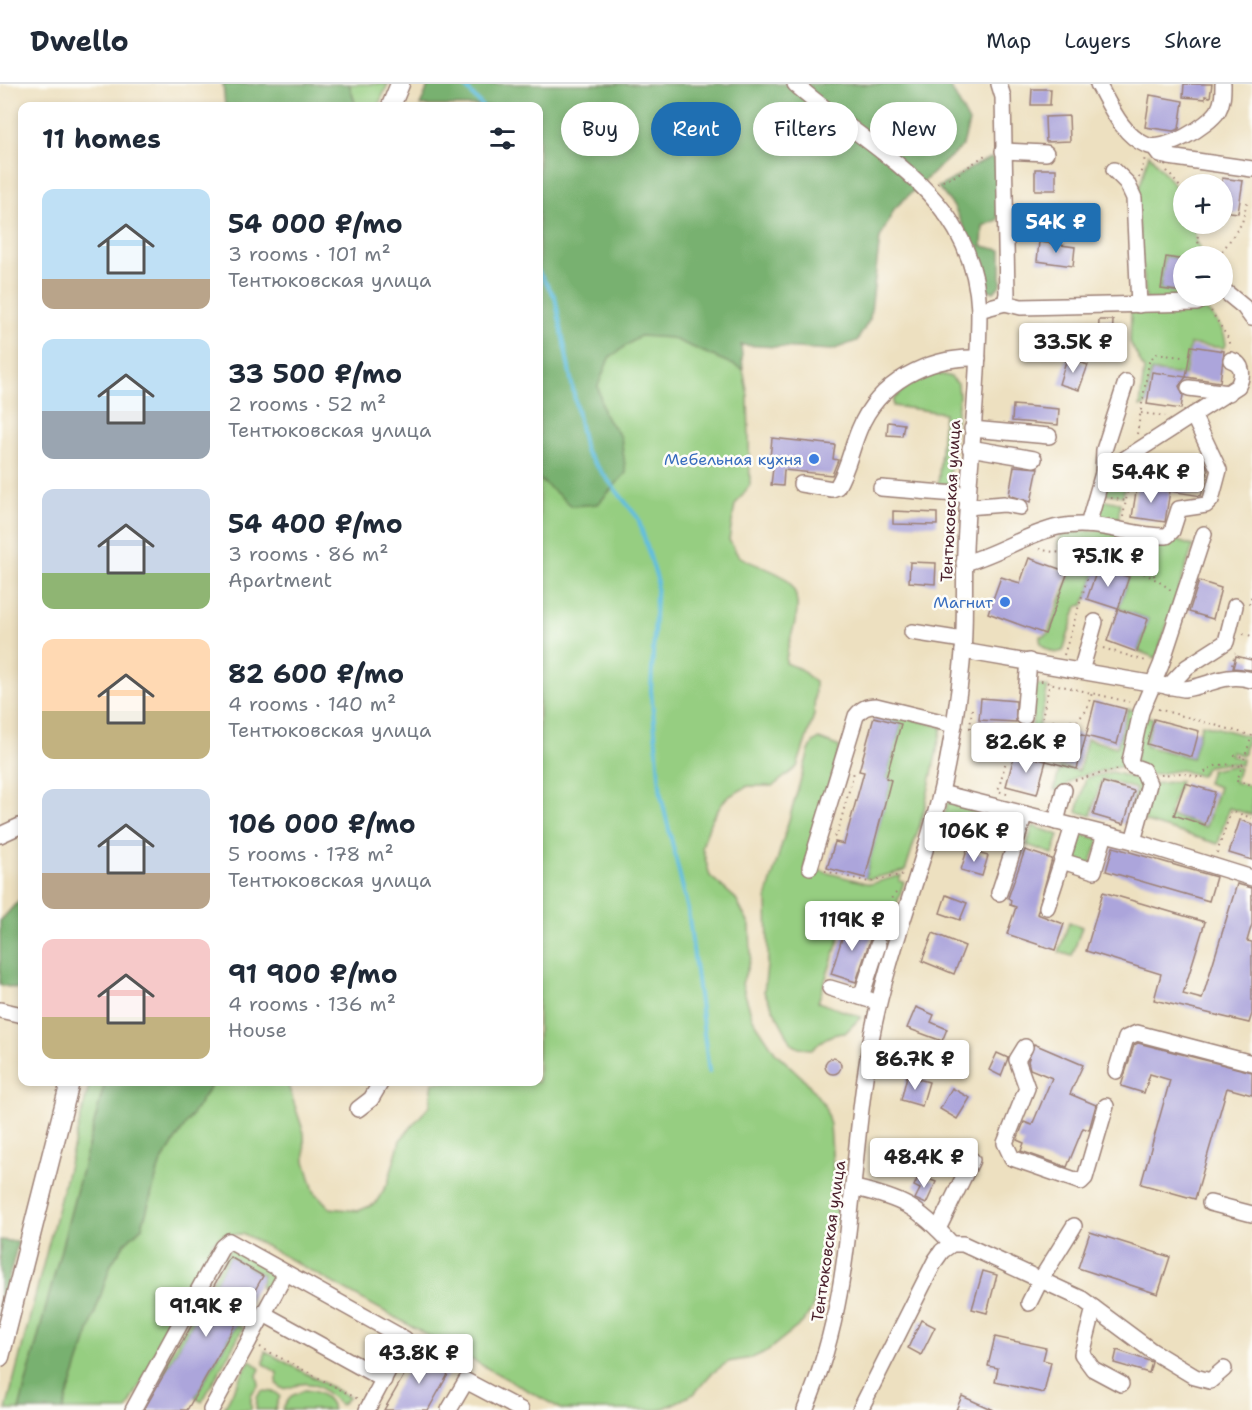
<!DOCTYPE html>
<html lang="en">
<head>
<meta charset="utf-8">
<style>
  :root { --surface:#fff; --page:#f2f2f3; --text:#1f2937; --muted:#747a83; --line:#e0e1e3; --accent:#1f6fb2 }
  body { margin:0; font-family:"Shantell Sans",sans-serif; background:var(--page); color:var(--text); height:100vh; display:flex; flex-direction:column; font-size:22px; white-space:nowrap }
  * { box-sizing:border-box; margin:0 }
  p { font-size:20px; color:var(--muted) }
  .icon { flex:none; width:33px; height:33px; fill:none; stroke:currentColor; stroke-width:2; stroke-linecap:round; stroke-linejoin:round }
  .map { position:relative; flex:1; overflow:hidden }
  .sheet { position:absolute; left:18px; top:18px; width:525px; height:984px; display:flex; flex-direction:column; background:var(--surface); border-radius:12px; box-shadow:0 3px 9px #0003 }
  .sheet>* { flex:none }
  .hud { position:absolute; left:561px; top:18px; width:570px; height:54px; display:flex; gap:12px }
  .fabs { position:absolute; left:1173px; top:90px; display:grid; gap:12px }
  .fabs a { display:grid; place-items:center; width:60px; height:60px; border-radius:50%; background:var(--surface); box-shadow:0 3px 9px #0003; font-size:30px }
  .price { position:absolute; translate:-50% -51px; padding:0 14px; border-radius:6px; background:#fff; color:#222; font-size:20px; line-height:39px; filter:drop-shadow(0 2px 3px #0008) }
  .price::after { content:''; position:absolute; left:50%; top:36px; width:18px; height:14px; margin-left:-9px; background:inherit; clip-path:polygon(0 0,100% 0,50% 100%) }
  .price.on { background:var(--accent); color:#fff }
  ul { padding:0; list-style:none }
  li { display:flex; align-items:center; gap:18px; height:150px; padding:0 24px }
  li span { display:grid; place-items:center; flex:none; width:168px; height:120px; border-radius:12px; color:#555 }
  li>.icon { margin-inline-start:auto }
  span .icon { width:72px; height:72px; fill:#fffc; stroke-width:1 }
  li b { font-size:26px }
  h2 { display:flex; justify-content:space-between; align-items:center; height:72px; padding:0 24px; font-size:26px }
  .chip { padding:0 21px; border-radius:27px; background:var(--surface); box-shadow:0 3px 9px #0003; font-size:21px; line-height:54px }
  .chip.on { background:var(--accent); color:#fff }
  header { display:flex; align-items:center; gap:36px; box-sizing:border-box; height:84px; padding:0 30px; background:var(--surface); border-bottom:2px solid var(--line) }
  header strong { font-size:28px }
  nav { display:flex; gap:33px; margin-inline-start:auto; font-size:21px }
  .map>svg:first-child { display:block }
</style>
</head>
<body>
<header>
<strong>Dwello</strong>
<nav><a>Map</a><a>Layers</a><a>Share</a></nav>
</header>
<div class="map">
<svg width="1252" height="1326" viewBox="0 0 1252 1326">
  <rect width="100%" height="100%" fill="#fdfcf7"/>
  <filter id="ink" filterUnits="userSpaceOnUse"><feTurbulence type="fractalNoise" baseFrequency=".0167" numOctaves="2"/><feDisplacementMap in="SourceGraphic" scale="12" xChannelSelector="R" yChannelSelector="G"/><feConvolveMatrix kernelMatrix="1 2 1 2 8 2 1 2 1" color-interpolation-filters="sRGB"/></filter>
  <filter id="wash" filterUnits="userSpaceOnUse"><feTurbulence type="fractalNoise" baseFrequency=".008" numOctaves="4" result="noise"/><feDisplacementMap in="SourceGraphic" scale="24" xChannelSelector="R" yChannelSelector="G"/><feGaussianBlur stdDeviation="1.35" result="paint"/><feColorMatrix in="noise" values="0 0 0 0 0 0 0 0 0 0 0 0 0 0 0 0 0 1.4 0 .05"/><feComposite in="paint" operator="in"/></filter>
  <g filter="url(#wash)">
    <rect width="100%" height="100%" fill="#ede0c0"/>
    <!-- green -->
    <g fill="#96ce81" stroke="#707656" stroke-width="1.5">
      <polygon points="349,0 388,0 378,22 356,22"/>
      <polygon points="1149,70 1183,112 1184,140 1194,140 1196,158 1204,172 1184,172 1183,175 1165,173 1160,205 1183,209 1184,212 1194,212 1194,217 1146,215 1136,115"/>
      <path d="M1201 222C1214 233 1225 244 1226 261L1223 264 1190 260 1185 290 1183 291 1151 287 1146 321 1140 323 1144 285 1130 258 1131 228 1135 225Z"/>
      <path d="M639 248 672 251 743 285 748 312 750 401 735 421 729 456C732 460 735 468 739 472 761 487 795 485 797 519 799 538 786 559 786 579L800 585 815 598 814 631 797 683 773 702H748L726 714 711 736 702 763 710 792 735 814 750 842 751 873 742 900 752 933 775 968 806 997 825 1022 830 1041 837 1136 828 1155 829 1170 812 1225 802 1239 767 1267 752 1274 728 1278 711 1290 694 1310 660 1326H563L244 1150 223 1151 213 1158 127 1326H63L111 1180 125 1159 142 1143 160 1080 213 998H287L304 1049 305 1077 314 1107 330 1124 358 1127 375 1120 388 1099 400 1056 430 1021 433 998H538L539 391 601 332C591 283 600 276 639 248Z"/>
      <polygon points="936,289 951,293 958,300 959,312 948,400 938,402 944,329 893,322 893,316 915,294"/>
      <polygon points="1127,380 1123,412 1102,409 1105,396"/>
      <polygon points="1133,386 1169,392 1167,405 1131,400"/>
      <polygon points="1101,415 1120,419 1118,439 1099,436 1094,432"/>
      <path d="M1105 446 1171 455 1193 462 1156 574 1138 567 1148 535 1119 524 1129 492 1098 482 1084 521 1077 522 1063 567 1055 569C1047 565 1039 563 1040 552H1045L1048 549 1071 487 1058 458 1063 449Z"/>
      <polygon points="1034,600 1048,603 1036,653 1029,658 1010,656 1008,663 997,657 1016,646 1032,647"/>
      <polygon points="877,625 942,643 923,731 905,787 869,795 865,794 891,696 886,694 901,640 874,633"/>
      <polygon points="1128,625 1139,628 1127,681 1076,693 1062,705 1054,706 1060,683 1079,687 1087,655 1117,663"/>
      <polygon points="1143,631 1153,634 1145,662 1192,674 1202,640 1248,652 1243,671 1231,668 1231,672 1242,675 1241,681 1230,679 1208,682 1200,692 1181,686 1150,691 1135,680"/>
      <path d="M819 655 840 663 805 783 870 800 901 791 899 797 904 798 888 847 846 834 818 918 861 933 845 949C830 950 823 955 812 965L799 964 792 960 764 908 768 873 767 811 809 667 814 657Z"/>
      <polygon points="1232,682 1239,684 1235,698 1252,703 1252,731 1229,724 1218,760 1143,737 1154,700 1180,697 1169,731 1206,743 1219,703 1207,699 1211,686"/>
      <polygon points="1112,688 1145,697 1133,743 1126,740 1136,705 1102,695 1091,731 1077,728 1086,694"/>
      <polygon points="948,715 1018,732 1012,755 943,737"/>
      <polygon points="1033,742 1059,751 1053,770 1027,761"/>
      <polygon points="1077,748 1099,755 1090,781 1069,774"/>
      <polygon points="1069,838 1082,843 1072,872 1059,868"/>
      <polygon points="90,998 105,998 19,1326 6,1326"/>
      <polygon points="231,1163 279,1192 270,1209 260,1202 263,1191 230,1173 143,1326 138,1326"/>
      <polygon points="236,1241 243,1244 202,1318 195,1314"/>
      <path d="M265 1267 349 1313 341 1321C328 1312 319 1296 300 1300 292 1302 289 1306 281 1304L277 1300V1289L264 1280Z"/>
      <polygon points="250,1276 260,1285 257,1291 259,1300 251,1311 251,1326 223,1326"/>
      <path d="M305 1306C319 1307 329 1312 333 1326H282L291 1312Z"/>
      <polygon points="262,1307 275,1308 280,1312 275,1326 256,1326 257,1313"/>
    </g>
    <!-- forest -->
    <g fill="#78b16f" stroke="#61684d" stroke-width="1.5">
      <polygon points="223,0 349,0 356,22 225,22"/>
      <polygon points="429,0 949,0 969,38 963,61 895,124 880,154 870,235 857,257 832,266 741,261 743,285 671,254 640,252 609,274 598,302 604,331 621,353 626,389 598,420 572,422 539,395 538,22 420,22"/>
      <path d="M991 74 995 77 998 97V136L983 142 982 162 1001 166V200L994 208 987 205 970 156 954 123 938 103C958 95 972 80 991 74Z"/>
      <polygon points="22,813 22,906 0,901 0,837"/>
      <polygon points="105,998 213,998 160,1080 142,1143 125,1159 111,1180 63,1326 19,1326"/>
      <polygon points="0,1156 18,1158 0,1229"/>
    </g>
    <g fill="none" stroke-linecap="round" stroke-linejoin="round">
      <!-- stream -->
      <g stroke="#61bedf" stroke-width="4">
        <polyline points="463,0 482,22"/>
        <polyline points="538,187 555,213 585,367 638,434 657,495 651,606 661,712 688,826 709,988"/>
      </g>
    </g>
    <g id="blocks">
      <!-- building -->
      <g fill="#aca5db">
        <polygon points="1184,0 1212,0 1210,13 1205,12 1205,15 1183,13"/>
        <polygon points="1032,5 1051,5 1050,21 1031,21"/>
        <polygon points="1150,11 1183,17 1179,45 1173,47 1145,43"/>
        <polygon points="1069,32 1070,57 1046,58 1045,33"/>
        <rect x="1035" y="85" width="21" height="21"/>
        <polygon points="1222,94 1243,97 1238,129 1222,127"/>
        <polygon points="1039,158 1075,163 1073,182 1037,177"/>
        <polygon points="1166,173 1184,176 1184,208 1161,205"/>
        <polygon points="1099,236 1113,236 1112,257 1098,256"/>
        <polygon points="1191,262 1224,267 1220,298 1186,293"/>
        <polygon points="1067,274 1088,281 1079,306 1059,300"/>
        <polygon points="1152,288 1186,293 1179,302 1183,311 1181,325 1147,320"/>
        <polygon points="1013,321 1059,325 1058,341 1012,337"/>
        <polygon points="888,338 904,340 902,352 887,351"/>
        <polygon points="772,354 835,361 833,375 838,376 832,391 784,386 783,402 771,401 773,384 769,384"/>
        <polygon points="1175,375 1206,380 1208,386 1201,412 1170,407"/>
        <polygon points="1014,382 1038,384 1031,418 1009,411"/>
        <polygon points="1137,402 1170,407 1165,438 1132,433"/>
        <polygon points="893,427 937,429 937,441 893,440"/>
        <polygon points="1029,474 1068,488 1045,550 988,529 1001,493 1020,499"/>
        <polygon points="910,478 936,479 935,500 909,498"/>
        <polygon points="1098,483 1129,493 1118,525 1087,515"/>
        <polygon points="1199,497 1221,504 1213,535 1189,528"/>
        <polygon points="1118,525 1148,535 1137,568 1107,557"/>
        <polygon points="1236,572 1252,576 1252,586 1233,584"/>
        <polygon points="981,614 1016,617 1016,638 979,636"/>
        <polygon points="1095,617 1126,625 1117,660 1086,652"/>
        <polygon points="874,633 901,640 886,694 891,696 865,794 827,784 835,758 844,760 864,688 859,687"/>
        <polygon points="1154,635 1199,647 1192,673 1147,660"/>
        <polygon points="1054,644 1086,652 1077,685 1046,677"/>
        <polygon points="1015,669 1046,677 1037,710 1006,702"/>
        <polygon points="1103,698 1134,707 1124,740 1093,731"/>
        <polygon points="1185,699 1215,708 1205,741 1174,731"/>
        <polygon points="1240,736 1252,740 1252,776 1229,769"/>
        <polygon points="1113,763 1216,793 1209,817 1106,787"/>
        <polygon points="967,766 988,772 982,792 961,786"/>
        <polygon points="1025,766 1052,775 1037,830 1064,840 1055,866 1007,850 1016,823 1010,821 1011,816 1008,814"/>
        <polygon points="1237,800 1252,804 1252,840 1247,857 1252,858 1252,930 1249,939 1154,916 1161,890 1086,867 1103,808 1205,838 1183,910 1202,915"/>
        <polygon points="946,811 967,819 960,836 940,829"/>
        <polygon points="847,838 873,847 856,898 831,890"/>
        <polygon points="933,849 965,862 954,890 922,877"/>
        <polygon points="916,923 934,931 931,938 947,945 942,957 907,944"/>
        <polygon points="1138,959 1252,988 1252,1011 1227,1004 1195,1115 1141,1100 1170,996 1150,990 1144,1009 1121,1002 1134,961"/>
        <polygon points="1034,960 1083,981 1070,1010 1096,1021 1089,1046 1083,1044 1067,1083 1021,1067 1024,1059 1017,1056 1024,1038 1032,1041 1052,994 1030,985 1028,977"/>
        <polygon points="997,969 1008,974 1001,992 989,986"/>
        <circle cx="833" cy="982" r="8"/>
        <polygon points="907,992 929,998 922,1022 901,1016"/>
        <polygon points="952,1004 970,1014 957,1035 940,1025"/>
        <polygon points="919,1091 936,1098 926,1120 915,1115 920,1105 914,1102"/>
        <polygon points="1090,1148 1170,1173 1158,1210 1078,1184"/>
        <polygon points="230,1173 263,1192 187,1326 144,1326"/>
        <polygon points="983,1187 997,1191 987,1229 972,1225"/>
        <polygon points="921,1236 935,1243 921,1271 908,1264"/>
        <polygon points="995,1253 1046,1264 1043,1276 1051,1278 1044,1309 995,1298 998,1284 988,1282"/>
        <polygon points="1117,1266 1152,1278 1149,1289 1114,1279"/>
        <polygon points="418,1267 451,1285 428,1326 384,1326"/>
        <polygon points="962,1312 993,1326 956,1326"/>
      </g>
    </g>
  </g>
  <g filter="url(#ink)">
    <use href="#blocks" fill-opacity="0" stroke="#9c8076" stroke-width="1.5"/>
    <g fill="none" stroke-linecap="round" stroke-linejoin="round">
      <!-- minor casing -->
      <g stroke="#9c8076" stroke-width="18">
        <g id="minor">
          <path d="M795 0C871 67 974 109 979 226 979 299 970 372 966 445 963 486 966 527 963 568 960 606 954 643 947 680 929 774 888 862 871 956 847 1084 858 1202 805 1326"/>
          <path d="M1098 0C1110 21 1122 51 1146 61 1164 69 1208 42 1218 27 1223 18 1223 10 1223 0"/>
          <polyline points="1154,63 1160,71 1169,73 1252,85"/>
          <polyline points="1003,67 1046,69"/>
          <polyline points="1114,86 1127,99 1134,114 1139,221"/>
          <polyline points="1222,205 1244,223 1252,234"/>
          <polyline points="1005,219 1021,223 1197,219 1208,212"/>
          <polyline points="979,226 1005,219 1007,210 1003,13 999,0"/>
          <polyline points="1189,304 1229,309"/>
          <polyline points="972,345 1049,352"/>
          <polyline points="970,364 1034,375"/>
          <polyline points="1103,389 1104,366 1126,298"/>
          <path d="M801 400 832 405 837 403C848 385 851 365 859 346 878 298 929 272 978 274"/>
          <polyline points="881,404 968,411"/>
          <polyline points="967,423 1004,420 1020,423"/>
          <path d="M1088 441 1103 389 1238 302C1243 292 1244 280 1231 276"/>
          <path d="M964 479C996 471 1026 450 1058 443 1100 435 1131 453 1167 452L1172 447 1179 425 1206 421 1211 416 1219 386 1193 331"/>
          <polyline points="912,548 963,556"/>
          <path d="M963 567 1184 605C1210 602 1224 588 1252 596"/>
          <polyline points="1081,587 1095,538"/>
          <polyline points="1168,603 1187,583 1226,558 1235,522"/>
          <polyline points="1024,633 1029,577"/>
          <polyline points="941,709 1133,757 1252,794"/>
          <polyline points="1056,738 1064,706"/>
          <polyline points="1073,742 1062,777 1094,787 1105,750"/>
          <polyline points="0,751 22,741"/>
          <polyline points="1133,757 1149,700 1143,686 1132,682 1130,677 1141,628 1161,581 1204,450"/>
          <path d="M810 783 856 632C862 624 867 622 876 622L954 641"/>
          <polyline points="999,809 1025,730"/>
          <polyline points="1047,823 1062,777"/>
          <polyline points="830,904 870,916"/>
          <polyline points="861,913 878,861"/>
          <polyline points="0,926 22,931"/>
          <polyline points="1025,963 1017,976 1027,1004 1005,1059 1012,1074 1081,1098 1085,1094 1106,1022"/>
          <polyline points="1116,987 1126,954 1137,949 1252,979"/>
          <polyline points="358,1025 371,1015 381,998"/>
          <path d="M855 1104C903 1115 918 1123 952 1160"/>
          <polyline points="1210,1119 1252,1130"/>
          <polyline points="938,1145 972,1076"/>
          <polyline points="1029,1219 1041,1195 1074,1142"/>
          <polyline points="1094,1224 1082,1270 1093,1285 1121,1300"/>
          <polyline points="264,1230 384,1296"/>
          <polyline points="133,1326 222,1163 229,1157 405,1255 367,1326"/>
          <polyline points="211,1326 286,1189"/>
          <polyline points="449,1326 466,1297 521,1326"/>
          <polyline points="860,1326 935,1177 942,1167 952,1160 963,1160 1082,1215 1152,1267 1195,1293 1210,1297 1224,1285"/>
        </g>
      </g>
      <!-- major casing -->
      <g stroke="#9c8076" stroke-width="21">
        <g id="major">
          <polyline points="391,22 400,0"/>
          <polyline points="0,1273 70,998"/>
        </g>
      </g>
      <!-- path -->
      <g stroke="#9c8076" stroke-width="2" stroke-dasharray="1.5 4.5" stroke-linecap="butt">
        <polyline points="1167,87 1184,108"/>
        <polyline points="1139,94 1145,74"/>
        <polyline points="937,99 952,94 988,69"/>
        <polyline points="1197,140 1198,158 1207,172"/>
        <polyline points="1219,172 1242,139 1248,114"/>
        <polyline points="1211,227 1228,254 1230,264"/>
        <polyline points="1141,329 1165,332"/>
        <polyline points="1137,350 1149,278 1155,270 1182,273"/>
        <polyline points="1137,385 1166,390"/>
        <polyline points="1111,414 1126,417"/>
        <polyline points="1123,433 1131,388"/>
        <polyline points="1140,464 1155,493"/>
        <path d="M1039 465C1058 470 1076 469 1095 473 1122 478 1151 490 1172 507"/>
        <polyline points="1249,520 1252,511"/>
        <polyline points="1243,550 1252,552"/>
        <polyline points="1103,564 1146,577"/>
        <polyline points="1064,571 1099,456"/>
        <polyline points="1232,581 1235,569"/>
        <polyline points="1041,597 1129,618"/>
        <polyline points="972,625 970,644 1009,664"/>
        <polyline points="1158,625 1250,651"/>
        <polyline points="1041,640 1051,637 1077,637 1086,627 1092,609"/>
        <polyline points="984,651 984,643"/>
        <polyline points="1252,651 1237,697 1252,701"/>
        <polyline points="993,656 994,644"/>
        <polyline points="995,657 1015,645"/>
        <polyline points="1234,671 1244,673"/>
        <path d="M1161 691 1181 689 1202 694C1206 679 1229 679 1241 682"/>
        <polyline points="1075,696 1119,685"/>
        <polyline points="1007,710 998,707 1011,658 1029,659 1037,654 1050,599"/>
        <polyline points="834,753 837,751 854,688"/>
        <polyline points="1217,769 1231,727 1252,734"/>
        <polyline points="825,787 869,798 904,790"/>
        <polyline points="881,849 892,813 897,808"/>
        <polyline points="260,1263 358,1315"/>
      </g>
      <!-- minor -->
      <use href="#minor" stroke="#fff" stroke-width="15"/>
      <!-- major -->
      <use href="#major" stroke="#fff" stroke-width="18"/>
    </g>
  </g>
  <!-- markers -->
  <g fill="#3f7fe0" stroke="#fdfcf7" stroke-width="2">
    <circle cx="814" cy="375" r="6"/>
    <circle cx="1005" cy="518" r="6"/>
  </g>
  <g text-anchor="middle" stroke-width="5" stroke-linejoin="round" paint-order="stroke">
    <!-- shop labels -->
    <g font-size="16" fill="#366cbe" stroke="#fdfcf7" text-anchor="end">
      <text x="802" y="381">Мебельная кухня</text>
      <text x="993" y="524">Магнит</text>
    </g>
    <!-- street labels -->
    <g font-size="16" fill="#4a1f2b" stroke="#fdfcf7">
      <text transform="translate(950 417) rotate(-87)" y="6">Тентюковская улица</text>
      <text transform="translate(828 1157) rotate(-82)" y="6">Тентюковская улица</text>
    </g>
  </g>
</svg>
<div class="fabs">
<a>+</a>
<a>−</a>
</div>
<b class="price on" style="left:1056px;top:170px">54K ₽</b>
<b class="price" style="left:1073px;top:290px">33.5K ₽</b>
<b class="price" style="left:1151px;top:420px">54.4K ₽</b>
<b class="price" style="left:1108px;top:504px">75.1K ₽</b>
<b class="price" style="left:1026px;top:690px">82.6K ₽</b>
<b class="price" style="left:974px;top:779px">106K ₽</b>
<b class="price" style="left:852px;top:868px">119K ₽</b>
<b class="price" style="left:915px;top:1007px">86.7K ₽</b>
<b class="price" style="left:924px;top:1105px">48.4K ₽</b>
<b class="price" style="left:206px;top:1254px">91.9K ₽</b>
<b class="price" style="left:419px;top:1301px">43.8K ₽</b>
<div class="hud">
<a class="chip">Buy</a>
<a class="chip on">Rent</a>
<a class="chip">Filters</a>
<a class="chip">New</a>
</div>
<section class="sheet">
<h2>11 homes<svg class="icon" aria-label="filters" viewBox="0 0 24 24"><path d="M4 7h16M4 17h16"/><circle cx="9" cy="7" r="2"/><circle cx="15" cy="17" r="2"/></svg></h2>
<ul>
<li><span style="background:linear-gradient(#bfe0f5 75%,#b9a48a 0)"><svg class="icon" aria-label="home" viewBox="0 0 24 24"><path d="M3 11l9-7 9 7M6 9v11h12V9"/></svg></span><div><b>54 000 ₽/mo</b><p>3 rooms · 101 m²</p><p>Тентюковская улица</p></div></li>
<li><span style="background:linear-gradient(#bfe0f5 60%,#9aa5b1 0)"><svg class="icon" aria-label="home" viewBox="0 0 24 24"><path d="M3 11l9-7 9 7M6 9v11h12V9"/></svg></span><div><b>33 500 ₽/mo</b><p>2 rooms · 52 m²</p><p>Тентюковская улица</p></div></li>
<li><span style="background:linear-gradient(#c9d6e8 70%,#8fb573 0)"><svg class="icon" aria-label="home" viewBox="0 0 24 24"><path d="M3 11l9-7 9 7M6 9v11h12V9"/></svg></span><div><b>54 400 ₽/mo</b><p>3 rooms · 86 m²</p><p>Apartment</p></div></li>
<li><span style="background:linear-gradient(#ffd9b3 60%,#c2b280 0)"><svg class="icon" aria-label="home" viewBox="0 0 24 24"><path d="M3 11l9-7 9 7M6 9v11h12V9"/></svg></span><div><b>82 600 ₽/mo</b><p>4 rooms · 140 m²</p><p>Тентюковская улица</p></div></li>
<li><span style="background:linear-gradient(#c9d6e8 70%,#b9a48a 0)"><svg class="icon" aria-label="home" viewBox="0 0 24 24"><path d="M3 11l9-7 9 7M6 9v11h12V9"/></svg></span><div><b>106 000 ₽/mo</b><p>5 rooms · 178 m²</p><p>Тентюковская улица</p></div></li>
<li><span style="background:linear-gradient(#f6c9c9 65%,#c2b280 0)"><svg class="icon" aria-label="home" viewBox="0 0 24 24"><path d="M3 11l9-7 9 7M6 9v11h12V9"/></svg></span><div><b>91 900 ₽/mo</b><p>4 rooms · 136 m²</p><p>House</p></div></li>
</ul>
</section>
</div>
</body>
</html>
